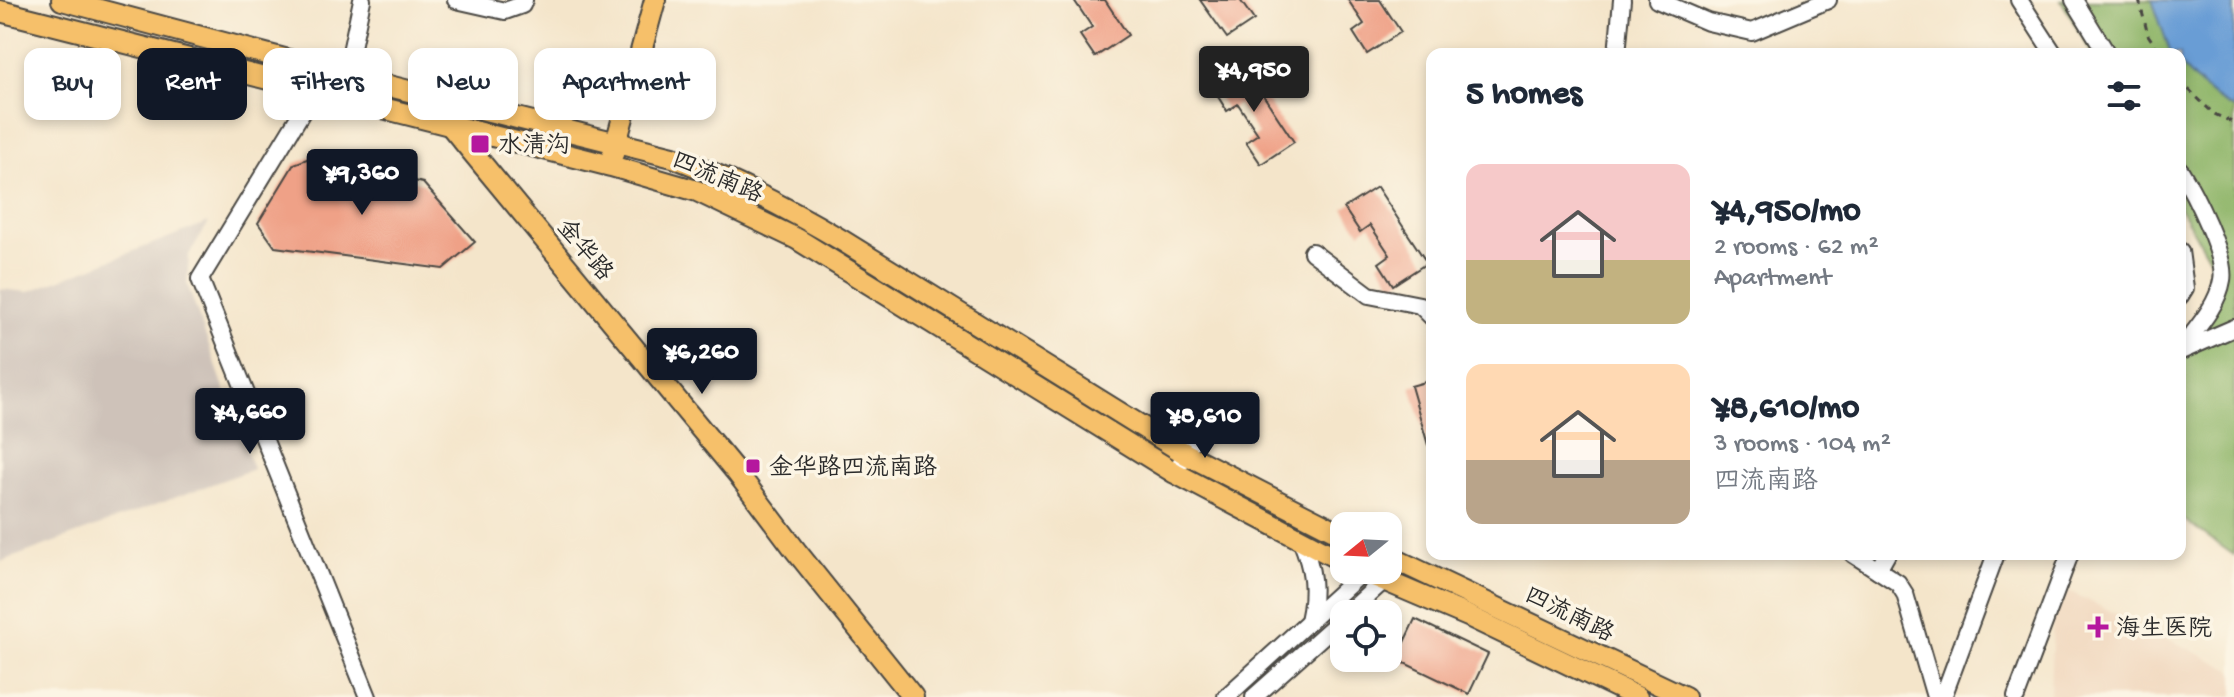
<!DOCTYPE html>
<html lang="en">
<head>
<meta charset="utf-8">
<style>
  :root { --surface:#fff; --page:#f6f6f7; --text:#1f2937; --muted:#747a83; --accent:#111827 }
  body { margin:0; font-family:"Gochi Hand","LXGW WenKai TC",sans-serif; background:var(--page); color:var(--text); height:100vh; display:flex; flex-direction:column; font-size:30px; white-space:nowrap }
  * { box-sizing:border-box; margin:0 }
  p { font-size:26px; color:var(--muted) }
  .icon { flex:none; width:44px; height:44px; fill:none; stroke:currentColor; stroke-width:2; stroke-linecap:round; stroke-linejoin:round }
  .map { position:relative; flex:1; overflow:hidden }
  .sheet { position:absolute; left:1426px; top:48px; width:760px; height:512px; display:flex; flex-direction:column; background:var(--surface); border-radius:16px; box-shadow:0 4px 12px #0003 }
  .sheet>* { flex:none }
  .hud { position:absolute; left:24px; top:48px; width:760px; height:72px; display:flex; gap:16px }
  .needle { width:52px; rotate:252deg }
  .controls { position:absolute; left:1330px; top:512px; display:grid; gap:16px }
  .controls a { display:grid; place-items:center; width:72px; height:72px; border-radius:16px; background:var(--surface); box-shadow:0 4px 12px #0003; font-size:40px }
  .price { position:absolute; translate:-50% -68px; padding:0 18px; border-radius:8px; background:var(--accent); color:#fff; font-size:26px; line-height:52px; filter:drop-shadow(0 2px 4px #0008) }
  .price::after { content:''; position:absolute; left:50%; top:48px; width:24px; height:18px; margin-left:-12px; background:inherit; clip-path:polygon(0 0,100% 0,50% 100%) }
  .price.selected { background:#222; color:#fff }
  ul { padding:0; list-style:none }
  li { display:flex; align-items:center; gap:24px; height:200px; padding:0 40px }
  li span { display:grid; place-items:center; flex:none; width:224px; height:160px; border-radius:16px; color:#555 }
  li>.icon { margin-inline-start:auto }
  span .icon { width:96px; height:96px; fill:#fffc; stroke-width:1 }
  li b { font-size:34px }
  h2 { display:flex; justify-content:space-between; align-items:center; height:96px; padding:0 40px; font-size:34px }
  .chip { padding:0 28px; border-radius:16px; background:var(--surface); box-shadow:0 4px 12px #0003; font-size:28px; line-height:72px }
  .chip.selected { background:var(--accent); color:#fff }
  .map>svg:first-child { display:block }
</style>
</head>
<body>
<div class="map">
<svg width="2234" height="697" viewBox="0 0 2234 697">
  <rect width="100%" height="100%" fill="#fcf5e5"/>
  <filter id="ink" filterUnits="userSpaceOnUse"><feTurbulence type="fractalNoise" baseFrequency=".0125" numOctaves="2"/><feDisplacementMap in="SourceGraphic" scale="16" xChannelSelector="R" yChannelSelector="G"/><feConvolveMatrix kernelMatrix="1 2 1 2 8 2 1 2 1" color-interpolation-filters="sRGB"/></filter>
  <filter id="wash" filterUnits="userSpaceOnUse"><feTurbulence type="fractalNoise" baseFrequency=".006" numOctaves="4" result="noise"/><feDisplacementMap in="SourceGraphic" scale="32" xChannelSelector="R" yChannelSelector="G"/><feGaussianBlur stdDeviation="1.8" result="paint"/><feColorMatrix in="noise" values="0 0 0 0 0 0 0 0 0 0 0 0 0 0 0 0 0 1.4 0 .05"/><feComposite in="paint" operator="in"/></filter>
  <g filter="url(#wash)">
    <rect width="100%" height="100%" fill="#f4e5ca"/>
    <!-- built -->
    <polygon fill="#f0d6bc" points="2054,584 2234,671 2234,697 2050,697"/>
    <!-- industrial -->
    <polygon fill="#cec2b9" points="209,222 189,255 187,284 253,469 0,562 0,289 28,292"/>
    <!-- forest -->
    <polygon fill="#90b66a" stroke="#5e704a" stroke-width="2" points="2061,0 2234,0 2234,555 2180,517 2180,355 2222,281 2180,208 2180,54 2092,54"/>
    <!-- water -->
    <path fill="#699dd5" stroke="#4a6480" stroke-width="2" d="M2152 0H2234V109C2213 99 2195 81 2180 64V54H2171Z"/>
    <g id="blocks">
      <!-- building -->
      <g fill="#efa187">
        <polygon points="1074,0 1105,0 1128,35 1095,57 1080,35 1092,27"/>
        <polygon points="1200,0 1240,0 1254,20 1227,38"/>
        <polygon points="1348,0 1380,0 1401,32 1367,54 1353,32 1364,24"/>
        <polygon points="1244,66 1294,142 1261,164 1246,142 1258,134 1238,104 1227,111 1212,87"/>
        <polygon points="312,157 423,183 475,242 443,269 275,247 258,223 294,164"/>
        <polygon points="1377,187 1427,263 1393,285 1379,263 1390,255 1370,225 1360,232 1344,208"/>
        <polygon points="1432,380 1432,444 1428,445 1411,386"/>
        <polygon points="1415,619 1488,654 1469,694 1396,659"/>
      </g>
    </g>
  </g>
  <g filter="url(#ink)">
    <use href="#blocks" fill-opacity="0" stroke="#494743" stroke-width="2"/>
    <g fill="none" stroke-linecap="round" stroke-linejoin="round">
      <!-- minor casing -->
      <g stroke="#494743" stroke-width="20">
        <g id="minor">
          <polyline points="456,0 505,11 522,5 524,0"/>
          <polyline points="1657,0 1708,22 1752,32 1828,0"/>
          <polyline points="2019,0 2054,54"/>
          <polyline points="2074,0 2107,54"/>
          <polyline points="1617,54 1622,0"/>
          <polyline points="314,92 200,279 368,697"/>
          <polyline points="341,99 362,0"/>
          <path d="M2180 170C2193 191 2227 257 2222 280 2218 306 2195 330 2180 350"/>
          <polyline points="2180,251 2185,288 2180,296"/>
          <polyline points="1312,252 1369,295 1420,305 1432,317"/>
          <polyline points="2181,351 2234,328"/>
          <polyline points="1175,473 1200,427"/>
          <path d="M1301 540C1313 569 1316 590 1309 621"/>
          <polyline points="1853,554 1898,583 1905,594 1935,697"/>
          <polyline points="1878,570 1887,554"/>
          <polyline points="1347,614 1403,563"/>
          <polyline points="1226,697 1365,570"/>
          <polyline points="1254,697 1344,617"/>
          <polyline points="1943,697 1996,554"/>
          <polyline points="2016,697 2070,554"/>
        </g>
      </g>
      <!-- major casing -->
      <g stroke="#494743" stroke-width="24">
        <g id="major">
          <path d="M62 0 345 75 673 157C732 179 789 209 843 241L1186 454 1344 535"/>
          <polyline points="0,11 611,166 697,191 797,239 1175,473 1344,562"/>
          <polyline points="450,125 738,474 796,551 913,697"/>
          <polyline points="613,154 655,0"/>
          <polyline points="1388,556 1685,697"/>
          <polyline points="1360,570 1468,616 1637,697"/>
        </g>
      </g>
      <!-- path -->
      <g stroke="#494743" stroke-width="3" stroke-dasharray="6 6" stroke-linecap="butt">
        <polyline points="2139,0 2148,35 2161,54"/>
        <polyline points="2180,81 2214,114 2234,123"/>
      </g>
      <!-- minor -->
      <use href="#minor" stroke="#fff" stroke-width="16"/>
      <!-- major -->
      <use href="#major" stroke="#f6c06b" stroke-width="20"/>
    </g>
  </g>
  <!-- markers -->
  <g fill="#b5179e" stroke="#fcf5e5" stroke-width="3">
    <rect x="470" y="134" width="20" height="20" rx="4"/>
    <rect x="745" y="458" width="16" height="16" rx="4"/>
    <path d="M2094 615h8v8h8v8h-8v8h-8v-8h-8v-8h8z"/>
  </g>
  <g text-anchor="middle" stroke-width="7" stroke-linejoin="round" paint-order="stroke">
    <!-- poi labels -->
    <g font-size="24" fill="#2b2b2b" stroke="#fcf5e5" text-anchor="start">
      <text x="498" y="152">水清沟</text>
      <text x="769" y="474">金华路四流南路</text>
      <text x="2116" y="635">海生医院</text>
    </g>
    <!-- street labels -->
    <g font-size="24" fill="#2b2b2b" stroke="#fcf5e5">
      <text transform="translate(718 176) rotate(23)" y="8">四流南路</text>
      <text transform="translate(586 249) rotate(50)" y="8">金华路</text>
      <text transform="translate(1570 613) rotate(26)" y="8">四流南路</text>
    </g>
  </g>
</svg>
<div class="controls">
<a><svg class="needle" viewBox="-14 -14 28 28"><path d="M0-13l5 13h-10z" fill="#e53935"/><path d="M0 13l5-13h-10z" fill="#747a83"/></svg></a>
<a><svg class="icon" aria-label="locate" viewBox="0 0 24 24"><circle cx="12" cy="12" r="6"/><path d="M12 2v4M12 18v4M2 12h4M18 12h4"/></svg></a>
</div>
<b class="price selected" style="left:1254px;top:114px">¥4,950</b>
<b class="price" style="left:362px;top:217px">¥9,360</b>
<b class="price" style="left:702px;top:396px">¥6,260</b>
<b class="price" style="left:250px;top:456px">¥4,660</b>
<b class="price" style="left:1205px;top:460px">¥8,610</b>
<div class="hud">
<a class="chip">Buy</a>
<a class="chip selected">Rent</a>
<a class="chip">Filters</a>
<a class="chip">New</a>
<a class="chip">Apartment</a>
</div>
<section class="sheet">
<h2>5 homes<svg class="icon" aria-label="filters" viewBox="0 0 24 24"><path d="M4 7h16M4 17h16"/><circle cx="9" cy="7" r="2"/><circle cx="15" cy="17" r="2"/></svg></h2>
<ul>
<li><span style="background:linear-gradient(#f6c9c9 60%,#c2b280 0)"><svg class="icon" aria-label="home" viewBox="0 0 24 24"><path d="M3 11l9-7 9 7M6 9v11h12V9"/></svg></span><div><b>¥4,950/mo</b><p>2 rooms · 62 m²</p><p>Apartment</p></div></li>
<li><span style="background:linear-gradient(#ffd9b3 60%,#b9a48a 0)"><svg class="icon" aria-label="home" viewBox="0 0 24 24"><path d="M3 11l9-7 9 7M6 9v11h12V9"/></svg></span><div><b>¥8,610/mo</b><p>3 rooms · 104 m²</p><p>四流南路</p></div></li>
</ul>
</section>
</div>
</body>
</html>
